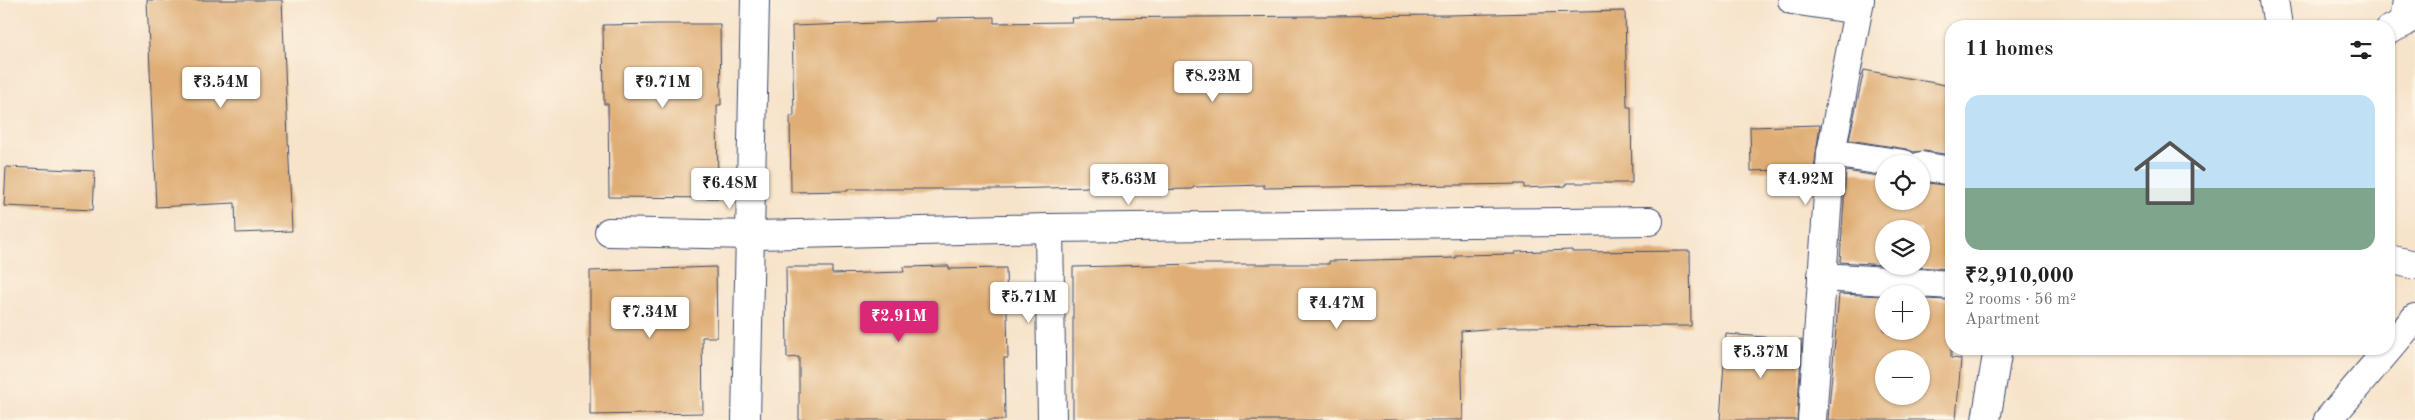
<!DOCTYPE html>
<html lang="en">
<head>
<meta charset="utf-8">
<style>
  :root { --surface:#fff; --page:#f2f2f2; --text:#202124; --muted:#757577; --line:#e0e0e0; --accent:#db2777 }
  body { margin:0; font-family:"Old Standard TT",serif; background:var(--page); color:var(--text); height:100vh; display:flex; flex-direction:column; font-size:19px; white-space:nowrap }
  * { box-sizing:border-box; margin:0 }
  p { font-size:16px; color:var(--muted) }
  .icon { flex:none; width:28px; height:28px; fill:none; stroke:currentColor; stroke-width:2; stroke-linecap:round; stroke-linejoin:round }
  .map { position:relative; flex:1; overflow:hidden }
  .details { position:absolute; left:1945px; top:20px; width:450px; height:335px; display:flex; flex-direction:column; background:var(--surface); border-radius:20px; box-shadow:0 1px 4px #0004 }
  .details>* { flex:none }
  .tools { position:absolute; left:1875px; top:155px; display:grid; gap:10px }
  .tools a { display:grid; place-items:center; width:55px; height:55px; border-radius:50%; background:var(--surface); box-shadow:0 1px 4px #0004; font-size:25px }
  .price { position:absolute; translate:-50% -42px; padding:0 11px; border-radius:5px; background:#fff; color:#222; font-size:16px; line-height:32px; filter:drop-shadow(0 1px 2px #0008) }
  .price::after { content:''; position:absolute; left:50%; top:30px; width:15px; height:11px; margin-left:-8px; background:inherit; clip-path:polygon(0 0,100% 0,50% 100%) }
  .price.selected { background:var(--accent); color:#fff }
  ul { padding:0; list-style:none }
  li { display:grid; align-content:center; gap:10px; height:265px; padding:0 20px }
  li+li { border-top:1px solid var(--line) }
  li span { display:grid; place-items:center; height:155px; border-radius:15px; color:#555 }
  li>.icon { margin-inline-start:auto }
  span .icon { width:90px; height:90px; fill:#fffc; stroke-width:1 }
  li b { font-size:21px }
  h2 { display:flex; justify-content:space-between; align-items:center; height:60px; padding:0 20px; font-size:21px }
  .map>svg:first-child { display:block }
</style>
</head>
<body>
<div class="map">
<svg width="2415" height="420" viewBox="0 0 2415 420">
  <rect width="100%" height="100%" fill="#fcf5e5"/>
  <filter id="ink" filterUnits="userSpaceOnUse"><feTurbulence type="fractalNoise" baseFrequency=".02" numOctaves="2"/><feDisplacementMap in="SourceGraphic" scale="10" xChannelSelector="R" yChannelSelector="G"/><feConvolveMatrix kernelMatrix="1 2 1 2 8 2 1 2 1" color-interpolation-filters="sRGB"/></filter>
  <filter id="wash" filterUnits="userSpaceOnUse"><feTurbulence type="fractalNoise" baseFrequency=".0096" numOctaves="4" result="noise"/><feDisplacementMap in="SourceGraphic" scale="20" xChannelSelector="R" yChannelSelector="G"/><feGaussianBlur stdDeviation="1.12" result="paint"/><feColorMatrix in="noise" values="0 0 0 0 0 0 0 0 0 0 0 0 0 0 0 0 0 1.4 0 .05"/><feComposite in="paint" operator="in"/></filter>
  <g filter="url(#wash)">
    <rect width="100%" height="100%" fill="#f7e3ca"/>
    <g id="blocks">
      <!-- building -->
      <g fill="#dfad74" fill-rule="evenodd">
        <polygon points="147,0 282,0 292,231 236,233 235,203 156,207"/>
        <polygon points="1625,11 1627,107 1631,107 1632,183 1566,183 1566,186 1524,188 1524,184 1264,188 1264,185 1193,187 1193,189 1136,190 1136,186 1002,189 848,189 848,191 791,192 790,116 794,116 792,26 937,21 937,18 994,17 994,23 1072,22 1071,18 1449,15"/>
        <polygon points="660,24 720,24 721,105 717,105 718,198 609,197 608,104 604,104 603,25"/>
        <polygon points="1864,70 1951,86 1951,155 1924,151 1914,152 1906,149 1849,140"/>
        <polygon points="1820,125 1814,169 1751,171 1750,127"/>
        <polygon points="6,167 95,171 93,210 4,206"/>
        <polygon points="1846,171 1884,177 1884,201 1921,201 1921,182 1951,186 1951,269 1901,266 1921,266 1921,229 1884,229 1884,265 1840,262"/>
        <polygon points="1572,250 1572,252 1690,251 1691,326 1510,327 1461,331 1463,420 1073,420 1073,267 1196,264 1329,264 1329,261 1456,258 1456,255 1515,254 1515,252"/>
        <polygon points="949,266 949,269 1006,268 1008,358 1004,358 1005,420 799,420 799,357 787,358 786,267 832,267 832,274 904,272 903,267"/>
        <polygon points="716,267 717,337 702,337 703,413 590,415 590,271"/>
        <path d="M1839 294 1884 296V331H1921V299L1951 300V358L1961 359 1956 420H1828ZM1884 359H1921V396H1884Z"/>
        <polygon points="1726,334 1802,340 1797,420 1720,420"/>
      </g>
    </g>
  </g>
  <g filter="url(#ink)">
    <use href="#blocks" fill-opacity="0" stroke="#3c4a6e" stroke-width="1"/>
    <g fill="none" stroke-linecap="round" stroke-linejoin="round">
      <!-- street casing -->
      <g stroke="#3c4a6e" stroke-width="30">
        <g id="street">
          <polyline points="1792,0 1858,10"/>
          <polyline points="2274,0 2278,26"/>
          <polyline points="2389,30 2404,23 2407,0"/>
          <polyline points="1831,153 1904,164"/>
          <polyline points="1921,166 1951,171"/>
          <polyline points="1049,228 1052,420"/>
          <polyline points="609,232 751,235 1049,228 1649,221"/>
          <polyline points="2389,259 2415,265"/>
          <polyline points="1822,277 1951,285"/>
          <polyline points="746,420 755,0"/>
          <polyline points="1812,420 1831,153 1860,0"/>
          <polyline points="1986,420 1998,349"/>
          <polyline points="2328,420 2415,318"/>
        </g>
      </g>
      <!-- street -->
      <use href="#street" stroke="#fff" stroke-width="28"/>
    </g>
  </g>
</svg>
<div class="tools">
<a><svg class="icon" aria-label="locate" viewBox="0 0 24 24"><circle cx="12" cy="12" r="6"/><path d="M12 2v4M12 18v4M2 12h4M18 12h4"/></svg></a>
<a><svg class="icon" aria-label="layers" viewBox="0 0 24 24"><path d="M12 4l9 5-9 5-9-5zM3 14l9 5 9-5"/></svg></a>
<a>+</a>
<a>−</a>
</div>
<b class="price" style="left:1213px;top:103px">₹8.23M</b>
<b class="price" style="left:221px;top:109px">₹3.54M</b>
<b class="price" style="left:663px;top:109px">₹9.71M</b>
<b class="price" style="left:1129px;top:206px">₹5.63M</b>
<b class="price" style="left:1806px;top:206px">₹4.92M</b>
<b class="price" style="left:730px;top:210px">₹6.48M</b>
<b class="price" style="left:1029px;top:324px">₹5.71M</b>
<b class="price" style="left:1337px;top:330px">₹4.47M</b>
<b class="price" style="left:650px;top:339px">₹7.34M</b>
<b class="price selected" style="left:899px;top:343px">₹2.91M</b>
<b class="price" style="left:1761px;top:379px">₹5.37M</b>
<section class="details">
<h2>11 homes<svg class="icon" aria-label="filters" viewBox="0 0 24 24"><path d="M4 7h16M4 17h16"/><circle cx="9" cy="7" r="2"/><circle cx="15" cy="17" r="2"/></svg></h2>
<ul>
<li><span style="background:linear-gradient(#bfe0f5 60%,#7fa58c 0)"><svg class="icon" aria-label="home" viewBox="0 0 24 24"><path d="M3 11l9-7 9 7M6 9v11h12V9"/></svg></span><div><b>₹2,910,000</b><p>2 rooms · 56 m²</p><p>Apartment</p></div></li>
</ul>
</section>
</div>
</body>
</html>
